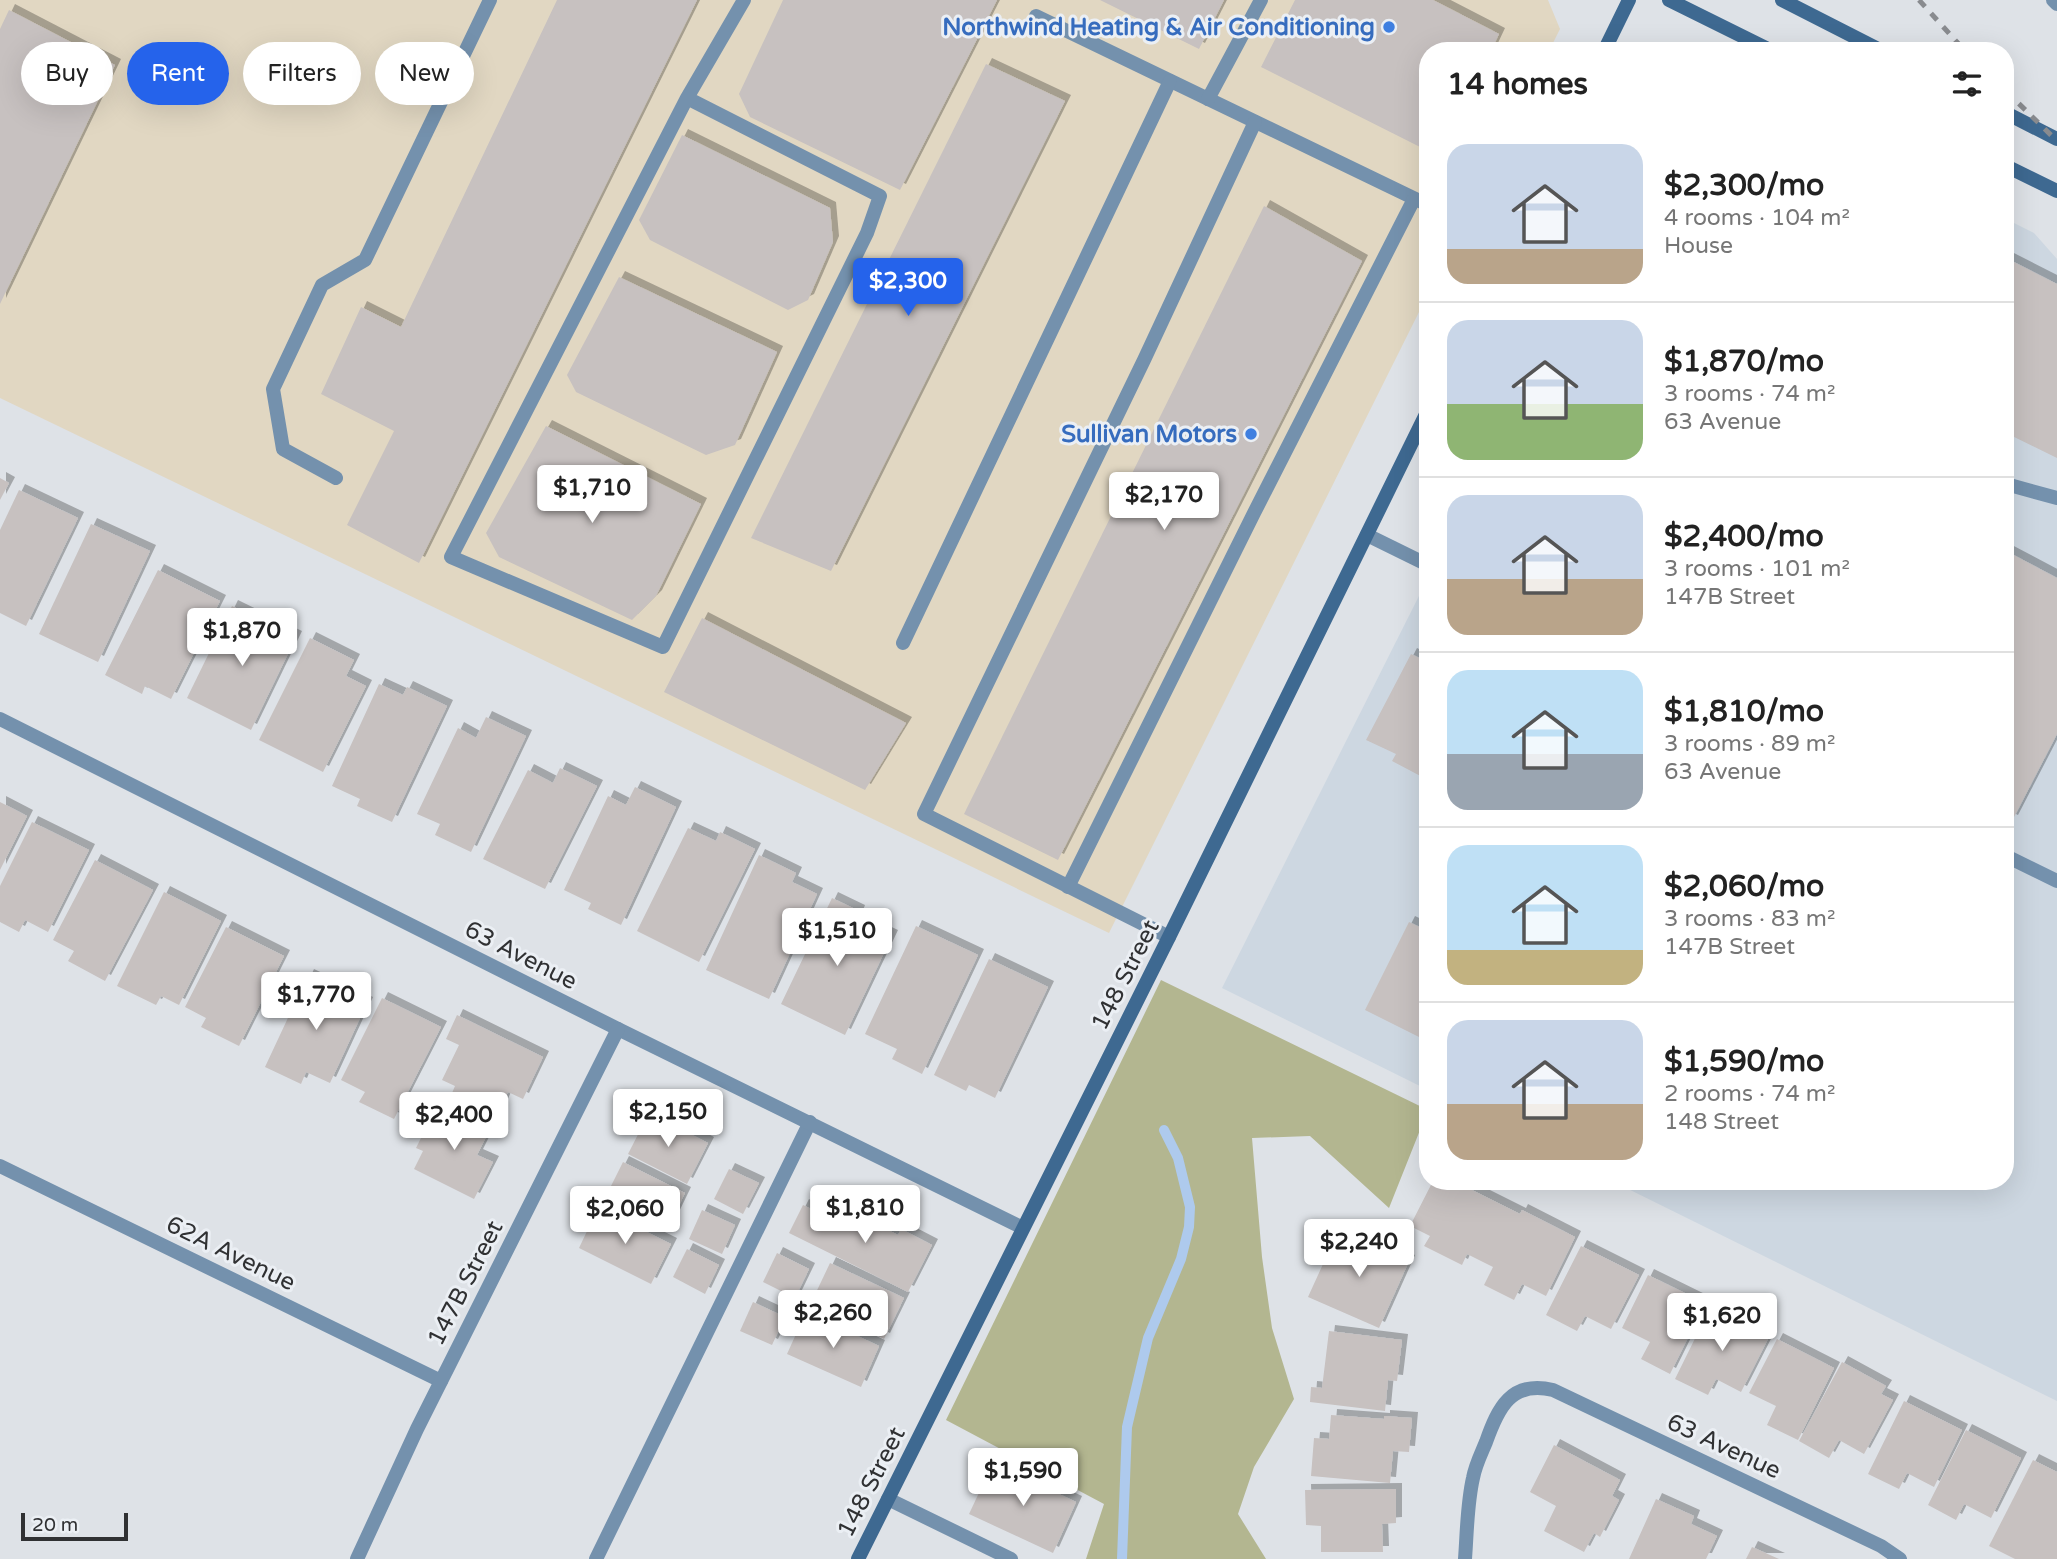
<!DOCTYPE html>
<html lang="en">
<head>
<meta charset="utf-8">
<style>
  :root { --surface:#fff; --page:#f2f2f2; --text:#222; --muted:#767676; --line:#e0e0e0; --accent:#2563eb }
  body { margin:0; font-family:"Varela Round",sans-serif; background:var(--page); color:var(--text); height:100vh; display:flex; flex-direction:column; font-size:26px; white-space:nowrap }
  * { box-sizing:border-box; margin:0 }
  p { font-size:23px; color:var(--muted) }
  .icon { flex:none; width:38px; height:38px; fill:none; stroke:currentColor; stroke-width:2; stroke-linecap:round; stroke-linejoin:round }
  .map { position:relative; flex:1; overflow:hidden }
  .side { position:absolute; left:1419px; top:42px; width:595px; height:1148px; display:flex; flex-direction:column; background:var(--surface); border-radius:28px; box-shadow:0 7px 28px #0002 }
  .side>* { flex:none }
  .guide { position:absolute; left:21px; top:42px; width:665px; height:63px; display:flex; gap:14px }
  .scale { position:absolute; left:21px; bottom:18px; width:107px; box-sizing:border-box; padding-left:7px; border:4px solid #303133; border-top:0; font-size:19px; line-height:24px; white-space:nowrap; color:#303133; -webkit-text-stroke:5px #ebeff4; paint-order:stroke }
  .price { position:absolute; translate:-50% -60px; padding:0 16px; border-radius:7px; background:#fff; color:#222; font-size:23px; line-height:46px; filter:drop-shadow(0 2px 4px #0008) }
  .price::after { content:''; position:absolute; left:50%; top:42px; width:21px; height:16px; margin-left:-10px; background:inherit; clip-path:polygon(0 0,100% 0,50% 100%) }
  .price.active { background:var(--accent); color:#fff }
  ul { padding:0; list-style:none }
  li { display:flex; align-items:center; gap:21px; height:175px; padding:0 28px }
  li+li { border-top:2px solid var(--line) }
  li span { display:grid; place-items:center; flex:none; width:196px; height:140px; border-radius:21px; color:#555 }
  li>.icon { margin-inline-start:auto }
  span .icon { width:84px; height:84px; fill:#fffc; stroke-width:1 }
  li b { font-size:30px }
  h2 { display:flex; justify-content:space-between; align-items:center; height:84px; padding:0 28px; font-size:30px }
  .pill { padding:0 24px; border-radius:32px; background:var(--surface); box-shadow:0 7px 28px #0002; font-size:24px; line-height:63px }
  .pill.active { background:var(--accent); color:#fff }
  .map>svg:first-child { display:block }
</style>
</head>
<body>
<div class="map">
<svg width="2057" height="1559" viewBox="0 0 2057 1559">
  <defs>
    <filter id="shadow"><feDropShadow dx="6" dy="-6" stdDeviation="0" flood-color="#0004"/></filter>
  </defs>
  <rect width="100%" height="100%" fill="#dee2e7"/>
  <!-- commercial -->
  <polygon fill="#e1d7c2" points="0,0 1548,0 1560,29 1549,51 1428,51 1428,294 1109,933 0,398"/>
  <!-- built -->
  <g fill="#cdd7e1">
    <polygon points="2006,219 2034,233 2057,259 2057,1401 1612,1181 2006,1181"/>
    <polygon points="1428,578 1428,1090 1222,988"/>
  </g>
  <!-- green -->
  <polygon fill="#b3b690" points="1161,980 1428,1110 1389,1208 1310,1136 1252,1138 1262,1257 1272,1328 1294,1399 1254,1467 1238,1514 1266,1559 1086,1559 1104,1504 946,1420"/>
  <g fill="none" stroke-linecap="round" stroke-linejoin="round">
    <!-- stream -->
    <polyline stroke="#aecaed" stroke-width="10" points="1122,1559 1127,1427 1148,1338 1181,1259 1189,1227 1190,1207 1178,1158 1164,1130"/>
  </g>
  <!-- building -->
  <g fill="#c7c1c0" filter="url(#shadow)">
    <polygon points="557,0 697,0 419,563 347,525 394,431 321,394 361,307 401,327"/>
    <polygon points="783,0 997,0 900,190 750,117 739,94"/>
    <polygon points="1100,0 1224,0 1199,49"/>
    <polygon points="1295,0 1433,0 1499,34 1491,51 1428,51 1428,151 1261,67"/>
    <polygon points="9,10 115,65 0,304 0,29"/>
    <polygon points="986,64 1065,101 831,571 751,538"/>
    <polygon points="682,135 830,208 833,242 808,300 788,310 650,240 639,220"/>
    <polygon points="1264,206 1362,261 1058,860 964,814"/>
    <polygon points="2006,258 2057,284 2057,458 2006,433"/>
    <polygon points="619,277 777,352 735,445 706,455 576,392 567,375"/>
    <polygon points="546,426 701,504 656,596 632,620 499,557 486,533"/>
    <polygon points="0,478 9,483 0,500"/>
    <polygon points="19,490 78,518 26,626 0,613 0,530"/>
    <polygon points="91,524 150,551 98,662 39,634"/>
    <polygon points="2006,551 2057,578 2057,734 2012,821 2006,818"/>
    <polygon points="158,570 220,601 171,699 145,686 142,694 105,675"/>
    <polygon points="232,606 296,637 251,730 187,698"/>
    <polygon points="702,618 906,723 865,790 664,692"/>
    <polygon points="310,638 354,660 346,676 366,686 323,772 259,740"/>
    <polygon points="1411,654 1428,662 1428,780 1392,761 1396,754 1366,740"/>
    <polygon points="379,684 403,695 407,687 447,706 392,822 357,806 360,799 332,786"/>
    <polygon points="486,717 526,736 471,852 435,835 440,824 417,814 458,728 476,738"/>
    <polygon points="560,768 597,786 545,889 483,859 528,770 553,783"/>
    <polygon points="635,787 676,807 621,925 588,909 591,903 564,890 608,796 626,805"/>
    <polygon points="0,802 27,816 0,870"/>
    <polygon points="32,822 89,850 48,932 25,920 19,932 0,922 0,886"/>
    <polygon points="688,828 716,841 720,832 755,849 699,962 637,931"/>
    <polygon points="759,855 796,873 792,882 817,894 769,999 706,970"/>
    <polygon points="95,860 153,890 105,981 68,961 74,951 53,940"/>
    <polygon points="164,892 221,921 179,1005 161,996 156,1005 117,986"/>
    <polygon points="832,898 859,911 856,919 892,936 845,1035 781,1004"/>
    <polygon points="1409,922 1428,931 1428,1035 1425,1040 1365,1010"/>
    <polygon points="916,926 978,955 922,1074 892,1059 897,1049 865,1034"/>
    <polygon points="226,927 284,956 239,1046 201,1027 206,1018 185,1007"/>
    <polygon points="989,959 1048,987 995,1098 969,1085 966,1091 934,1075"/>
    <polygon points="308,975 367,1003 330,1083 306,1072 301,1084 265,1067"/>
    <polygon points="382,998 441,1027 394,1119 359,1102 365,1092 341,1080"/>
    <polygon points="457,1015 543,1057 523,1099 508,1092 494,1121 449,1100 455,1086 442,1080 459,1045 446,1039"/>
    <polygon points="438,1104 490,1129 477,1155 493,1162 474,1199 414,1169 423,1151 416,1148"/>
    <polygon points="649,1113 708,1143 687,1184 628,1154"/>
    <polygon points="623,1162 685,1193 666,1232 603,1202"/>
    <polygon points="729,1169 759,1183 743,1214 714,1199"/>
    <polygon points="1433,1181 1454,1181 1520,1214 1522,1210 1575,1237 1546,1296 1522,1284 1514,1300 1484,1285 1493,1267 1467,1254 1462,1265 1424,1246 1430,1236 1410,1226"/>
    <polygon points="803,1205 840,1223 847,1209 898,1235 901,1229 932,1245 908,1292 789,1233"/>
    <polygon points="598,1208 671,1244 651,1284 579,1248"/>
    <polygon points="702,1210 735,1225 722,1254 689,1239"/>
    <polygon points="1339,1229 1409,1261 1379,1328 1308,1297"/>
    <polygon points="1581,1246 1639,1275 1611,1329 1585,1316 1577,1331 1546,1315"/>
    <polygon points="687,1249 719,1265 705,1294 673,1277"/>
    <polygon points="777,1253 809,1269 795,1298 763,1282"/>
    <polygon points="830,1263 904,1298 884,1339 811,1303"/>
    <polygon points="1648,1275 1705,1303 1670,1374 1641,1359 1650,1342 1622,1328"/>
    <polygon points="753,1302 785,1317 772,1345 740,1331"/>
    <polygon points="1711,1306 1770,1335 1741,1392 1716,1379 1708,1395 1675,1379"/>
    <polygon points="806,1312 879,1346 861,1387 787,1354"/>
    <polygon points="1329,1331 1402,1340 1397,1381 1388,1380 1385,1411 1310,1402 1311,1387 1322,1388"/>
    <polygon points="1777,1339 1834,1368 1798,1440 1767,1425 1776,1406 1749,1393"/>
    <polygon points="1842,1362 1886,1386 1881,1394 1893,1400 1864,1454 1839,1440 1829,1458 1799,1441"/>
    <polygon points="1904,1401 1962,1430 1934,1487 1907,1473 1899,1489 1868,1474"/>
    <polygon points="1331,1415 1384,1419 1384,1416 1412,1418 1409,1452 1393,1451 1390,1483 1311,1476 1314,1438 1329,1439"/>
    <polygon points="1966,1430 2021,1458 1991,1518 1964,1504 1956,1520 1928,1505"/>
    <polygon points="1554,1445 1620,1480 1612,1496 1619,1500 1600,1537 1594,1533 1584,1552 1544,1531 1556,1506 1530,1492"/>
    <polygon points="2033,1460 2057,1472 2057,1559 2015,1559 1989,1546"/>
    <polygon points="993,1463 1076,1502 1053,1553 969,1514"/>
    <polygon points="1396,1489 1396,1523 1382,1524 1383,1552 1321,1552 1321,1526 1306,1525 1305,1490"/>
    <polygon points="1656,1499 1694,1516 1691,1524 1717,1536 1706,1559 1629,1559"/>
    <polygon points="1752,1547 1779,1559 1746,1559"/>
  </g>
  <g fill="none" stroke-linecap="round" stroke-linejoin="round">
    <!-- service -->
    <g stroke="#7491ad" stroke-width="14">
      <polyline points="2053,0 2057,4"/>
      <polyline points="1036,16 1428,205"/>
      <polyline points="687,98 880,196 867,233 663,647 451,557 687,98 744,0"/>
      <polyline points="1208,99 1261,0"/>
      <polyline points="336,478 283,449 273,389 322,285 365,260 490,0"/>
      <polyline points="2006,484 2057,498"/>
      <polyline points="1367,535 1428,565"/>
      <polyline points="903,643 1170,81"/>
      <polyline points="2006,856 2057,881"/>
      <polyline points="1068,887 1254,513 1414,199"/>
      <polyline points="1169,937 924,814 1144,360 1255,122"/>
      <polyline points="888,1499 1011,1559"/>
      <polyline points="596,1559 810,1122"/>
    </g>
    <!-- minor -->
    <g stroke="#7491ad" stroke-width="14">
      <polyline points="0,719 618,1029 1023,1228"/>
      <polyline points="0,1166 441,1381"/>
      <polyline points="357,1559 417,1429 618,1029"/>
      <path d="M1465 1559C1467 1533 1467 1504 1473 1478 1475 1466 1481 1454 1486 1442 1498 1408 1511 1380 1553 1390L1881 1546 1900 1559"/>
    </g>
    <!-- secondary -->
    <g stroke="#3e6991" stroke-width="14">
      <polyline points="1669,0 1772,51"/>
      <polyline points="1782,0 1882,51"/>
      <polyline points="1604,51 1629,0"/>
      <polyline points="2006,113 2057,139"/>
      <polyline points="2006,166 2057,191"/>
      <polyline points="858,1559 1169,937 1428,410"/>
    </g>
    <!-- rail -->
    <g stroke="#898b8f" stroke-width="5" stroke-dasharray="9 9" stroke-linecap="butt">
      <polyline points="1919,0 1965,51"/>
      <polyline points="2006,91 2057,141"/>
    </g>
  </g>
  <!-- markers -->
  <g fill="#3f7fe0" stroke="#ebeff4" stroke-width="2.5">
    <circle cx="1389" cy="27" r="7"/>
    <circle cx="1251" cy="434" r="7"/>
  </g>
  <g text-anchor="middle" stroke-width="6" stroke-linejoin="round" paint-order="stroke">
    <!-- shop labels -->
    <g font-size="24" font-weight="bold" fill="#366cbe" stroke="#ebeff4" text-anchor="end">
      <text x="1375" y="35">Northwind Heating &amp; Air Conditioning</text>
      <text x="1237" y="442">Sullivan Motors</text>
    </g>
    <!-- street labels -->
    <g font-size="24" fill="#303133" stroke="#ebeff4">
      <text transform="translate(521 955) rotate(27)" y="8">63 Avenue</text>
      <text transform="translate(1125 975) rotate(-63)" y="8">148 Street</text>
      <text transform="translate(231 1253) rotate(26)" y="8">62A Avenue</text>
      <text transform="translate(465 1283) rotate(-63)" y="8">147B Street</text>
      <text transform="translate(1724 1446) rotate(25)" y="8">63 Avenue</text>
      <text transform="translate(871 1482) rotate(-63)" y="8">148 Street</text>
    </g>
  </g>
</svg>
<div class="scale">20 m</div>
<b class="price active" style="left:908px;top:318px">$2,300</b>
<b class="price" style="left:592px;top:525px">$1,710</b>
<b class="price" style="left:1164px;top:532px">$2,170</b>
<b class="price" style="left:242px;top:668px">$1,870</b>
<b class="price" style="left:837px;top:968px">$1,510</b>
<b class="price" style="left:316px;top:1032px">$1,770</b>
<b class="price" style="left:668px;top:1149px">$2,150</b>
<b class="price" style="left:454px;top:1152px">$2,400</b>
<b class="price" style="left:865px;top:1245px">$1,810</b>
<b class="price" style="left:625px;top:1246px">$2,060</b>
<b class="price" style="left:1359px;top:1279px">$2,240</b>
<b class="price" style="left:833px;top:1350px">$2,260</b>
<b class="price" style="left:1722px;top:1353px">$1,620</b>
<b class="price" style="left:1023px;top:1508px">$1,590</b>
<div class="guide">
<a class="pill">Buy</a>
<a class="pill active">Rent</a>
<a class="pill">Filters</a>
<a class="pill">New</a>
</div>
<section class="side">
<h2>14 homes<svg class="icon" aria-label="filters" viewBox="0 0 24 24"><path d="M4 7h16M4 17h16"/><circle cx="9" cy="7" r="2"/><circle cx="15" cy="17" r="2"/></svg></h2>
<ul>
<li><span style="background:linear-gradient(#c9d6e8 75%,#b9a48a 0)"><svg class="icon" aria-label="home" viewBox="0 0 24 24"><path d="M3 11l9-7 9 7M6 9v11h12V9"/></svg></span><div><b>$2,300/mo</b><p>4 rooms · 104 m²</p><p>House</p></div></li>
<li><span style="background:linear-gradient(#c9d6e8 60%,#8fb573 0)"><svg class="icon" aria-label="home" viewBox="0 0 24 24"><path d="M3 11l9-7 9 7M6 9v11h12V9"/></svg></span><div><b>$1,870/mo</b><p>3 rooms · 74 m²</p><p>63 Avenue</p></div></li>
<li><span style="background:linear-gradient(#c9d6e8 60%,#b9a48a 0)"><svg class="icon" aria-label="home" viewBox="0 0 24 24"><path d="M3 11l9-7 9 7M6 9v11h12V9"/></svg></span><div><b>$2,400/mo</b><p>3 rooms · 101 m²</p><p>147B Street</p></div></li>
<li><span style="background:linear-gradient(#bfe0f5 60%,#9aa5b1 0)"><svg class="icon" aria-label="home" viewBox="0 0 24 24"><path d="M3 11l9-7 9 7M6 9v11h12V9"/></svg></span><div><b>$1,810/mo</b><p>3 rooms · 89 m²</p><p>63 Avenue</p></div></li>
<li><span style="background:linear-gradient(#bfe0f5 75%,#c2b280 0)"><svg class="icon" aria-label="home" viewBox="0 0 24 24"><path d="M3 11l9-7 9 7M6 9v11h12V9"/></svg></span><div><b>$2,060/mo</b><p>3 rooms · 83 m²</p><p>147B Street</p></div></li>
<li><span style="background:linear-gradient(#c9d6e8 60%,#b9a48a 0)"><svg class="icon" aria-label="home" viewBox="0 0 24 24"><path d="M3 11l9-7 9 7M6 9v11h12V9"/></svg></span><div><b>$1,590/mo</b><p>2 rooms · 74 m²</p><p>148 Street</p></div></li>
</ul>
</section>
</div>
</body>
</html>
